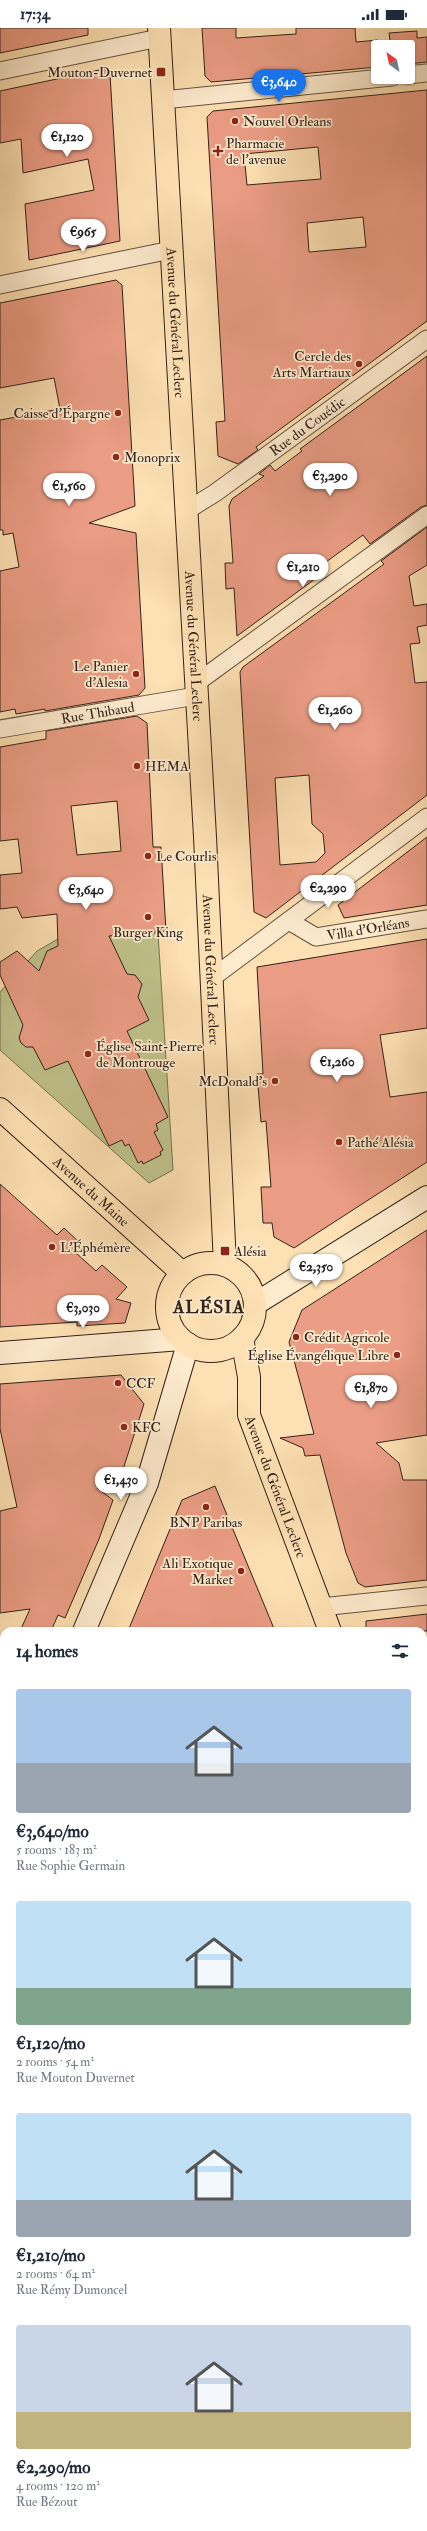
<!DOCTYPE html>
<html lang="en">
<head>
<meta charset="utf-8">
<style>
  :root { --surface:#fff; --page:#f2f2f3; --text:#1f2937; --muted:#747a83; --accent:#1a73e8 }
  body { margin:0; font-family:"IM FELL Double Pica",serif; background:var(--page); color:var(--text); height:100vh; display:flex; flex-direction:column; font-size:15px; white-space:nowrap }
  * { box-sizing:border-box; margin:0 }
  p { font-size:13px; color:var(--muted) }
  .icon { flex:none; width:22px; height:22px; fill:none; stroke:currentColor; stroke-width:2; stroke-linecap:round; stroke-linejoin:round }
  .map { position:relative; flex:1; overflow:hidden }
  .sheet { position:absolute; left:0px; top:1599px; width:427px; height:904px; display:flex; flex-direction:column; background:var(--surface); border-radius:12px 12px 0 0; box-shadow:0 1px 3px #0004 }
  .sheet>* { flex:none }
  .needle { width:26px; rotate:327deg }
  .buttons { position:absolute; left:371px; top:12px; display:grid; gap:8px }
  .buttons a { display:grid; place-items:center; width:44px; height:44px; border-radius:4px; background:var(--surface); box-shadow:0 1px 3px #0004; font-size:20px }
  .price { position:absolute; translate:-50% -34px; padding:0 9px; border-radius:14px; background:#fff; color:#222; font-size:13px; line-height:26px; filter:drop-shadow(0 1px 2px #0008) }
  .price::after { content:''; position:absolute; left:50%; top:24px; width:12px; height:9px; margin-left:-6px; background:inherit; clip-path:polygon(0 0,100% 0,50% 100%) }
  .price.selected { background:var(--accent); color:#fff }
  ul { padding:0; list-style:none }
  li { display:grid; align-content:center; gap:8px; height:212px; padding:0 16px }
  li span { display:grid; place-items:center; height:124px; border-radius:4px; color:#555 }
  li>.icon { margin-inline-start:auto }
  span .icon { width:72px; height:72px; fill:#fffc; stroke-width:1 }
  li b { font-size:17px }
  h2 { display:flex; justify-content:space-between; align-items:center; height:48px; padding:0 16px; font-size:17px }
  .status { display:flex; justify-content:space-between; align-items:center; height:28px; padding:0 20px; background:var(--surface); direction:ltr }
  .status svg { height:11px; fill:currentColor }
  .map>svg:first-child { display:block }
</style>
</head>
<body>
<div class="status"><b>17:34</b><svg viewBox="0 0 49 12"><path d="M0 12V9h3v3zM5 12V6h3v6zM10 12V3h3v9zM15 12V0h3v12zM26 1h20v11H26zM47 4h2v5h-2z"/></svg></div>
<div class="map">
<svg width="427" height="2503" viewBox="0 0 427 2503">
  <rect width="100%" height="100%" fill="#fde0b3"/>
  <filter id="stains"><feTurbulence type="fractalNoise" baseFrequency=".005" numOctaves="4"/><feColorMatrix values="0 0 0 0 .2 0 0 0 0 .09 0 0 0 0 .02 0 0 0 .5 -.17"/></filter>
  <radialGradient id="worn" r=".72"><stop offset=".6" stop-color="#630" stop-opacity="0"/><stop offset="1" stop-color="#630" stop-opacity=".3"/></radialGradient>
  <!-- green -->
  <g fill="#bfc28c" stroke="#797253">
    <polygon points="158,905 173,1142 149,1155 0,1022 0,964 37,923 58,911"/>
    <polygon points="427,2292 427,2343 423,2344 423,2293"/>
    <polygon points="4,2400 4,2451 0,2452 0,2401"/>
  </g>
  <!-- building -->
  <g fill="#eb9d85" stroke="#33231a" fill-rule="evenodd">
    <polygon points="0,0 88,0 88,7 0,25"/>
    <polygon points="202,0 236,0 236,10 296,6 296,0 355,0 356,14 378,12 378,39 211,54 205,48"/>
    <polygon points="417,3 417,10 427,9 427,34 408,36 408,19 391,19 389,5"/>
    <polygon points="104,41 110,46 120,213 29,232 25,176 94,162 88,131 23,145 21,111 0,115 0,63"/>
    <path d="M427 62V293L256 419 258 422 238 436 218 428 216 394 225 393 207 89 213 83ZM318 119 321 151 247 157 244 126ZM363 189 366 219 309 224 307 195Z"/>
    <polygon points="116,252 122,257 135,478 89,495 136,505 145,660 139,667 45,683 45,681 16,686 15,681 0,684 0,543 19,539 13,505 3,507 3,502 0,502 0,392 60,381 54,350 0,360 0,275"/>
    <polygon points="427,328 427,477 421,479 370,516 363,507 311,545 315,551 237,608 234,560 226,561 225,535 233,535 229,478 232,471 264,448 259,446 270,437 275,443 302,423 300,421"/>
    <path d="M427 499V537L409 548 414 578 427 576V597L417 599 420 615 410 616 415 655 427 654V767L266 890 254 884 240 644 243 639 384 536 381 533ZM309 747 312 796 323 806 325 825 316 834 280 837 275 750Z"/>
    <path d="M137 688 147 695 153 819H161L166 903 109 908 127 946 135 947 142 956 138 969 149 992 127 1003 168 1089 156 1096 158 1102 154 1104 163 1122 160 1124 161 1127 143 1136 142 1133 138 1135 129 1116 125 1118 122 1112 109 1118 68 1033 45 1042 33 1019H26L21 1015 19 1010 23 997 0 947V934L17 923 39 943 47 923 58 918 57 886 22 890 17 879 0 881V847L22 845 18 811 0 813V719L46 711V703ZM117 773 121 823 77 827 71 778Z"/>
    <polygon points="427,809 427,877 344,890 338,877"/>
    <polygon points="427,911 427,1000 380,1007 390,1069 427,1064 427,1134 294,1220 274,1209 272,1195 263,1195 261,1159 271,1159 266,1093 261,1094 257,1046 263,1046 257,939"/>
    <polygon points="0,1156 57,1207 64,1200 81,1216 75,1224 96,1243 102,1237 127,1259 116,1271 131,1275 125,1295 77,1298 77,1294 0,1299"/>
    <polygon points="427,1202 427,1407 376,1415 399,1435 403,1452 427,1452 427,1552 365,1559 358,1555 346,1525 320,1427 305,1428 303,1420 280,1410 314,1406 289,1314 302,1282"/>
    <polygon points="121,1347 144,1376 119,1454 97,1460 113,1472 99,1511 65,1590 58,1587 51,1603 20,1603 30,1581 0,1585 0,1483 17,1479 0,1401 0,1356"/>
    <polygon points="215,1458 275,1603 128,1603 182,1472"/>
    <polygon points="427,1586 427,1603 366,1603 366,1593"/>
  </g>
  <g fill="none" stroke-linecap="round" stroke-linejoin="round">
    <!-- minor casing -->
    <g stroke="#665240" stroke-width="19">
      <g id="minor">
        <polyline points="0,43 159,10"/>
        <polyline points="408,47 427,45"/>
        <polyline points="163,72 392,49"/>
        <polyline points="0,257 171,222"/>
        <path id="s1" d="M186 483 215 465 427 311"/>
        <polyline points="195,656 427,487"/>
        <path id="s2" d="M0 701 196 668"/>
        <path id="s3" d="M289 893 316 909 427 891"/>
        <polyline points="212,950 427,789"/>
        <polyline points="321,1579 427,1568"/>
        <polyline points="0,1706 4,1705"/>
        <polyline points="0,2242 4,2241"/>
        <polyline points="423,2371 427,2370"/>
        <polyline points="0,2480 4,2479"/>
        <polyline points="219,2499 220,2503"/>
      </g>
    </g>
    <!-- secondary casing -->
    <g stroke="#33231a" stroke-width="24">
      <g id="secondary">
        <polyline points="255,1276 427,1169"/>
        <polyline points="0,1325 181,1311"/>
        <polyline points="84,1603 147,1455 188,1316"/>
        <polyline points="0,1795 4,1787"/>
      </g>
    </g>
    <!-- primary casing -->
    <g stroke="#33231a" stroke-width="24">
      <g id="primary">
        <path id="s4" d="M159 0 205 809 225 1237"/>
        <path id="s5" d="M0 1081 182 1245"/>
        <circle cx="211" cy="1279" r="44"/>
        <path id="s6" d="M242 1310 249 1349V1387L330 1603"/>
        <polyline points="423,1833 427,1842"/>
      </g>
    </g>
    <!-- minor -->
    <use href="#minor" stroke="#feebce" stroke-width="17"/>
    <!-- secondary -->
    <use href="#secondary" stroke="#feebce" stroke-width="22"/>
    <!-- primary -->
    <use href="#primary" stroke="#fde0b3" stroke-width="22"/>
  </g>
  <!-- markers -->
  <g fill="#8f2418" stroke="#feebce" stroke-width="1.5">
    <rect x="156" y="39" width="10" height="10" rx="2"/>
    <circle cx="235" cy="93" r="4"/>
    <path d="M216 117h4v4h4v4h-4v4h-4v-4h-4v-4h4z"/>
    <circle cx="359" cy="336" r="4"/>
    <circle cx="118" cy="385" r="4"/>
    <circle cx="116" cy="429" r="4"/>
    <circle cx="136" cy="646" r="4"/>
    <circle cx="137" cy="738" r="4"/>
    <circle cx="148" cy="828" r="4"/>
    <circle cx="148" cy="889" r="4"/>
    <circle cx="88" cy="1026" r="4"/>
    <circle cx="275" cy="1053" r="4"/>
    <circle cx="339" cy="1114" r="4"/>
    <circle cx="52" cy="1219" r="4"/>
    <rect x="220" y="1218" width="10" height="10" rx="2"/>
    <circle cx="296" cy="1309" r="4"/>
    <circle cx="397" cy="1327" r="4"/>
    <circle cx="118" cy="1355" r="4"/>
    <circle cx="124" cy="1399" r="4"/>
    <circle cx="206" cy="1479" r="4"/>
    <circle cx="241" cy="1543" r="4"/>
  </g>
  <g text-anchor="middle" stroke-width="3.5" stroke-linejoin="round" paint-order="stroke">
    <!-- poi labels -->
    <g font-size="14" fill="#33231a" stroke="#feebce" text-anchor="start">
      <text x="152" y="49" text-anchor="end">Mouton-Duvernet</text>
      <text x="243" y="98">Nouvel Orleans</text>
      <text x="226" y="120">Pharmacie<tspan x="226" dy="16">de l'avenue</tspan></text>
      <text x="351" y="333" text-anchor="end">Cercle des<tspan x="351" dy="16">Arts Martiaux</tspan></text>
      <text x="110" y="390" text-anchor="end">Caisse d'Épargne</text>
      <text x="124" y="434">Monoprix</text>
      <text x="128" y="643" text-anchor="end">Le Panier<tspan x="128" dy="16">d'Alesia</tspan></text>
      <text x="145" y="743">HEMA</text>
      <text x="156" y="833">Le Courlis</text>
      <text x="148" y="909" text-anchor="middle">Burger King</text>
      <text x="96" y="1023">Église Saint-Pierre<tspan x="96" dy="16">de Montrouge</tspan></text>
      <text x="267" y="1058" text-anchor="end">McDonald's</text>
      <text x="347" y="1119">Pathé Alésia</text>
      <text x="60" y="1224">L'Éphémère</text>
      <text x="234" y="1228">Alésia</text>
      <text x="304" y="1314">Crédit Agricole</text>
      <text x="389" y="1332" text-anchor="end">Église Évangélique Libre</text>
      <text x="126" y="1360">CCF</text>
      <text x="132" y="1404">KFC</text>
      <text x="206" y="1499" text-anchor="middle">BNP Paribas</text>
      <text x="233" y="1540" text-anchor="end">Ali Exotique<tspan x="233" dy="16">Market</tspan></text>
    </g>
    <!-- street labels -->
    <g font-size="14" fill="#33231a" stroke="#feebce">
      <text dy="5" stroke="none"><textPath href="#s4" startOffset="295">Avenue du Général Leclerc</textPath></text>
      <text dy="5" stroke="none"><textPath href="#s1" startOffset="148">Rue du Couédic</textPath></text>
      <text dy="5" stroke="none"><textPath href="#s4" startOffset="619">Avenue du Général Leclerc</textPath></text>
      <text dy="5" stroke="none"><textPath href="#s2" startOffset="99">Rue Thibaud</textPath></text>
      <text dy="5" stroke="none"><textPath href="#s3" startOffset="84">Villa d'Orléans</textPath></text>
      <text dy="5" stroke="none"><textPath href="#s4" startOffset="943">Avenue du Général Leclerc</textPath></text>
      <text dy="5" stroke="none"><textPath href="#s5" startOffset="123">Avenue du Maine</textPath></text>
      <text dy="5" stroke="none"><textPath href="#s6" startOffset="154">Avenue du Général Leclerc</textPath></text>
    </g>
    <!-- district labels -->
    <g font-size="18" font-weight="bold" letter-spacing="1" fill="#33231a" stroke="#feebce">
      <text x="209" y="1285">ALÉSIA</text>
    </g>
  </g>
  <rect width="100%" height="100%" filter="url(#stains)"/>
  <rect width="100%" height="100%" fill="url(#worn)"/>
</svg>
<div class="buttons">
<a><svg class="needle" viewBox="-14 -14 28 28"><path d="M0-13l5 13h-10z" fill="#e53935"/><path d="M0 13l5-13h-10z" fill="#747a83"/></svg></a>
</div>
<b class="price selected" style="left:279px;top:75px">€3,640</b>
<b class="price" style="left:67px;top:130px">€1,120</b>
<b class="price" style="left:83px;top:225px">€965</b>
<b class="price" style="left:330px;top:469px">€3,290</b>
<b class="price" style="left:69px;top:479px">€1,560</b>
<b class="price" style="left:303px;top:560px">€1,210</b>
<b class="price" style="left:335px;top:703px">€1,260</b>
<b class="price" style="left:328px;top:881px">€2,290</b>
<b class="price" style="left:86px;top:883px">€3,640</b>
<b class="price" style="left:337px;top:1055px">€1,260</b>
<b class="price" style="left:316px;top:1260px">€2,350</b>
<b class="price" style="left:83px;top:1301px">€3,030</b>
<b class="price" style="left:371px;top:1381px">€1,870</b>
<b class="price" style="left:121px;top:1473px">€1,430</b>
<section class="sheet">
<h2>14 homes<svg class="icon" aria-label="filters" viewBox="0 0 24 24"><path d="M4 7h16M4 17h16"/><circle cx="9" cy="7" r="2"/><circle cx="15" cy="17" r="2"/></svg></h2>
<ul>
<li><span style="background:linear-gradient(#a9c7e8 60%,#9aa5b1 0)"><svg class="icon" aria-label="home" viewBox="0 0 24 24"><path d="M3 11l9-7 9 7M6 9v11h12V9"/></svg></span><div><b>€3,640/mo</b><p>5 rooms · 183 m²</p><p>Rue Sophie Germain</p></div></li>
<li><span style="background:linear-gradient(#bfe0f5 70%,#7fa58c 0)"><svg class="icon" aria-label="home" viewBox="0 0 24 24"><path d="M3 11l9-7 9 7M6 9v11h12V9"/></svg></span><div><b>€1,120/mo</b><p>2 rooms · 54 m²</p><p>Rue Mouton Duvernet</p></div></li>
<li><span style="background:linear-gradient(#bfe0f5 70%,#9aa5b1 0)"><svg class="icon" aria-label="home" viewBox="0 0 24 24"><path d="M3 11l9-7 9 7M6 9v11h12V9"/></svg></span><div><b>€1,210/mo</b><p>2 rooms · 64 m²</p><p>Rue Rémy Dumoncel</p></div></li>
<li><span style="background:linear-gradient(#c9d6e8 70%,#c2b280 0)"><svg class="icon" aria-label="home" viewBox="0 0 24 24"><path d="M3 11l9-7 9 7M6 9v11h12V9"/></svg></span><div><b>€2,290/mo</b><p>4 rooms · 120 m²</p><p>Rue Bézout</p></div></li>
</ul>
</section>
</div>
</body>
</html>
